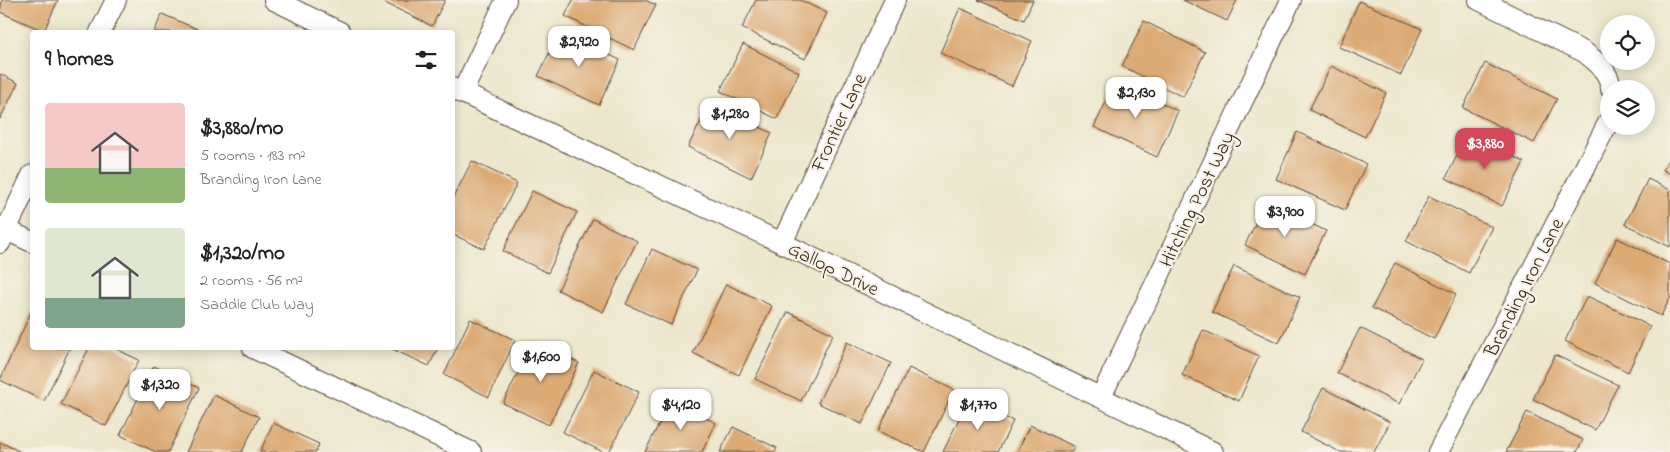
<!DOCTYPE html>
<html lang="en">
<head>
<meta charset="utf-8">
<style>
  :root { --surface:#fff; --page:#f6f6f6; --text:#222; --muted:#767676; --accent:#d1495b }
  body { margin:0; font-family:"Indie Flower",sans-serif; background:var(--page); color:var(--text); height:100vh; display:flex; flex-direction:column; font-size:19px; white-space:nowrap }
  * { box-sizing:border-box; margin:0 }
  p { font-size:16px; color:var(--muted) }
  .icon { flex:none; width:28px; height:28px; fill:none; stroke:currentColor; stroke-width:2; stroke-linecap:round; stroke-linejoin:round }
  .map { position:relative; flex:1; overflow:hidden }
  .drawer { position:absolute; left:30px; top:30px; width:425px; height:320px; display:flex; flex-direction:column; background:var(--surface); border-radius:5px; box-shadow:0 2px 12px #0003 }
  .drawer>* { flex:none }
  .fabs { position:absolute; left:1600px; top:15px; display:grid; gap:10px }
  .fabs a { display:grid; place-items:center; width:55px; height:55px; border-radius:50%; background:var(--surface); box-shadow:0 2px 12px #0003; font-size:25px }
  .price { position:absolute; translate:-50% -42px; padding:0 11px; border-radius:10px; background:#fff; color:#222; font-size:16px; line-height:32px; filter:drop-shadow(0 1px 2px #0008) }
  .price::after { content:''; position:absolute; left:50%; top:30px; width:15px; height:11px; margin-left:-8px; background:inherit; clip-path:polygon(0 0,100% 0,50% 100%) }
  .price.selected { background:var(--accent); color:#fff }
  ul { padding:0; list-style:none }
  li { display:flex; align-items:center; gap:15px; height:125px; padding:0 15px }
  li span { display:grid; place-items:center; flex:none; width:140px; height:100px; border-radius:5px; color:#555 }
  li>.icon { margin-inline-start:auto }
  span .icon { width:60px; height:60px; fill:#fffc; stroke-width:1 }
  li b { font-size:21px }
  h2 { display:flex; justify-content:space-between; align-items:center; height:60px; padding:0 15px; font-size:21px }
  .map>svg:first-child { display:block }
</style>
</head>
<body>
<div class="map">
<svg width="1670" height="452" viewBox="0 0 1670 452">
  <rect width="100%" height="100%" fill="#f7f3e8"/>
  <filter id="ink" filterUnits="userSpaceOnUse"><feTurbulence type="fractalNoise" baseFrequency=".02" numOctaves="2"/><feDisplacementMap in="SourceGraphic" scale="10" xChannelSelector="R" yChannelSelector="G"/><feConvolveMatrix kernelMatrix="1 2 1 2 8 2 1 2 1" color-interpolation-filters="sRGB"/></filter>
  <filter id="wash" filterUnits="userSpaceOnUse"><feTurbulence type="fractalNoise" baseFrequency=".0096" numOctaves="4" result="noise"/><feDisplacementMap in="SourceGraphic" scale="20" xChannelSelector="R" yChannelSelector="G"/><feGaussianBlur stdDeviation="1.12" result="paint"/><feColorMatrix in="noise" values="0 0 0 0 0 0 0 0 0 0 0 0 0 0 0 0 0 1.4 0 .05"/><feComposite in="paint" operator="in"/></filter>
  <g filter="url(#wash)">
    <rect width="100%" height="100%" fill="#ece7cc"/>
    <g id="blocks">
      <!-- building -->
      <g fill="#dcaa74">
        <polygon points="2,0 58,0 44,31 0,12"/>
        <polygon points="379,0 445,0 432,26"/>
        <polygon points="573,0 645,0 656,5 634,50 565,16"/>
        <polygon points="756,0 800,0 827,13 805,59 742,28"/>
        <polygon points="978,0 1033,0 1024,20"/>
        <polygon points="1183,0 1237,0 1227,21"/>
        <polygon points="1359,1 1422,29 1401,75 1339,47"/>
        <polygon points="960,8 1032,41 1012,86 940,53"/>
        <polygon points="162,14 204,32 154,32"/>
        <polygon points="1144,21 1205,52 1183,97 1122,66"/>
        <polygon points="560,31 620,60 599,105 538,76"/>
        <polygon points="743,44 799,72 777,119 720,91"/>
        <polygon points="1485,63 1557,99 1534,143 1463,108"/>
        <polygon points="1331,66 1386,93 1365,137 1309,110"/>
        <polygon points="0,74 18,83 0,119"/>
        <polygon points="1116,81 1178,111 1157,157 1094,127"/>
        <polygon points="710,103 772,133 751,178 688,147"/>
        <polygon points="1297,132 1366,164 1345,210 1276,179"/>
        <polygon points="1468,133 1524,162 1502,206 1446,178"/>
        <polygon points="1670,156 1670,174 1663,170"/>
        <polygon points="472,161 517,183 484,249 452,234 452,200"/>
        <polygon points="1648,179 1670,190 1670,247 1625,224"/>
        <polygon points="532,191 577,212 548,273 503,251"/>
        <polygon points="1429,196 1492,227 1469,273 1406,241"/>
        <polygon points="1266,202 1326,231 1305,274 1245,245"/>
        <polygon points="593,219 637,241 603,312 558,290"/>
        <polygon points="1617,238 1670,264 1670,298 1661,316 1595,283"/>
        <polygon points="652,249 697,270 671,325 626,304"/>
        <polygon points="1395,263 1456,294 1434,339 1372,308"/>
        <polygon points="1234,266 1300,297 1279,343 1212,312"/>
        <polygon points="726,284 772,306 739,375 693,353"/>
        <polygon points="1587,296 1650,326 1628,372 1565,341"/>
        <polygon points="32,310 32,348 70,348 44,401 0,380"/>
        <polygon points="788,312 833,334 801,401 755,379"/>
        <polygon points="470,319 515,340 489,397 444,375"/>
        <polygon points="1360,328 1422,359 1399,404 1337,373"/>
        <polygon points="1203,330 1259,356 1239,401 1182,375"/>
        <polygon points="534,341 579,363 549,425 503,403"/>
        <polygon points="847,342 891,363 862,424 818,403"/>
        <polygon points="89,348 114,348 139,360 106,426 61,404"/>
        <polygon points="390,348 438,348 429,366"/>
        <polygon points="1555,355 1618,385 1595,430 1533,399"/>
        <polygon points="154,366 199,388 168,452 156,452 120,435"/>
        <polygon points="909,368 954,390 924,452 878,431"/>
        <polygon points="594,370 639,392 609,452 603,452 563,432"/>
        <polygon points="1323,388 1390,422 1374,452 1340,452 1301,432"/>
        <polygon points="214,395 259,417 242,452 186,452"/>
        <polygon points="671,400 716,423 702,452 645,452"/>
        <polygon points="968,400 1013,421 998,452 943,452"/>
        <polygon points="1527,412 1583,440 1577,452 1506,452"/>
        <polygon points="273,423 319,444 316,452 260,452"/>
        <polygon points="1030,425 1075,447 1072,452 1017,452"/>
        <polygon points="733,427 777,448 775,452 720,452"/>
        <polygon points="0,442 21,452 0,452"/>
      </g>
    </g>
  </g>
  <g filter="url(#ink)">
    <use href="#blocks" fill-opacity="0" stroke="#564638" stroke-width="1"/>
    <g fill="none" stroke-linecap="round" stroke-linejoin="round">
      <!-- street casing -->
      <g stroke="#564638" stroke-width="22">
        <g id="street">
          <polyline points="274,0 340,32"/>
          <path d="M1479 0 1584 52C1596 61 1610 72 1611 89"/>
          <polyline points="100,32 116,0"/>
          <polyline points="452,88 782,243 1213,452"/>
          <polyline points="462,93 506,0"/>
          <polyline points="0,227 32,242"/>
          <polyline points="0,243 32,175"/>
          <polyline points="782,243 895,0"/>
          <polyline points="253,348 471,452"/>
          <polyline points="1101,397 1291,0"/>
          <polyline points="1438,452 1609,121"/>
        </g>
      </g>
      <!-- street -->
      <use href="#street" stroke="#fff" stroke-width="20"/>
    </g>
  </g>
  <g text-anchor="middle" stroke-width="4.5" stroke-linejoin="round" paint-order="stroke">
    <!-- street labels -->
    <g font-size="20" fill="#3b2a1e" stroke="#f7f3e8">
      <text transform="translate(838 122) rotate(-65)" y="7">Frontier Lane</text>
      <text transform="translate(1196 199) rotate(-64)" y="7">Hitching Post Way</text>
      <text transform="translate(834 268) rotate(26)" y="7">Gallop Drive</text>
      <text transform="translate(1523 287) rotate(-63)" y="7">Branding Iron Lane</text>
    </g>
  </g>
</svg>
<div class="fabs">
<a><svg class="icon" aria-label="locate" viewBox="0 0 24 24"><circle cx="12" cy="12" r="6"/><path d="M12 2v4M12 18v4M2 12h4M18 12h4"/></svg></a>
<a><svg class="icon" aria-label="layers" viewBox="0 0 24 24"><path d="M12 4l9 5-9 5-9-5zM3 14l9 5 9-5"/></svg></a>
</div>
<b class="price" style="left:579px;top:68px">$2,920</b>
<b class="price" style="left:1136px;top:119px">$2,130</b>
<b class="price" style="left:730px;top:140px">$1,280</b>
<b class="price selected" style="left:1485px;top:170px">$3,880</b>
<b class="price" style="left:1285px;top:238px">$3,900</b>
<b class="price" style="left:541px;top:383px">$1,600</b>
<b class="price" style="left:160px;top:411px">$1,320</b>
<b class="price" style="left:681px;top:431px">$4,120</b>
<b class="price" style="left:978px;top:431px">$1,770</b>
<section class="drawer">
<h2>9 homes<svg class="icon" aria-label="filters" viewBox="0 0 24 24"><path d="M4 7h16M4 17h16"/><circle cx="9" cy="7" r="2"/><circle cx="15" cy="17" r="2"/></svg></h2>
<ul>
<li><span style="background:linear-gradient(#f6c9c9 65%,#8fb573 0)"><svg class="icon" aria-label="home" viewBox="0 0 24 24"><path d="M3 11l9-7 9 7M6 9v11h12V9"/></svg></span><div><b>$3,880/mo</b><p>5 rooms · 183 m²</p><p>Branding Iron Lane</p></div></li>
<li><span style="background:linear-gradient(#dfe7d0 70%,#7fa58c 0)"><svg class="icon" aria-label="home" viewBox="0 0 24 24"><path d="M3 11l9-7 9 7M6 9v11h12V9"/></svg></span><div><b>$1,320/mo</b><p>2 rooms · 56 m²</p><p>Saddle Club Way</p></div></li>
</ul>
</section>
</div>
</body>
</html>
